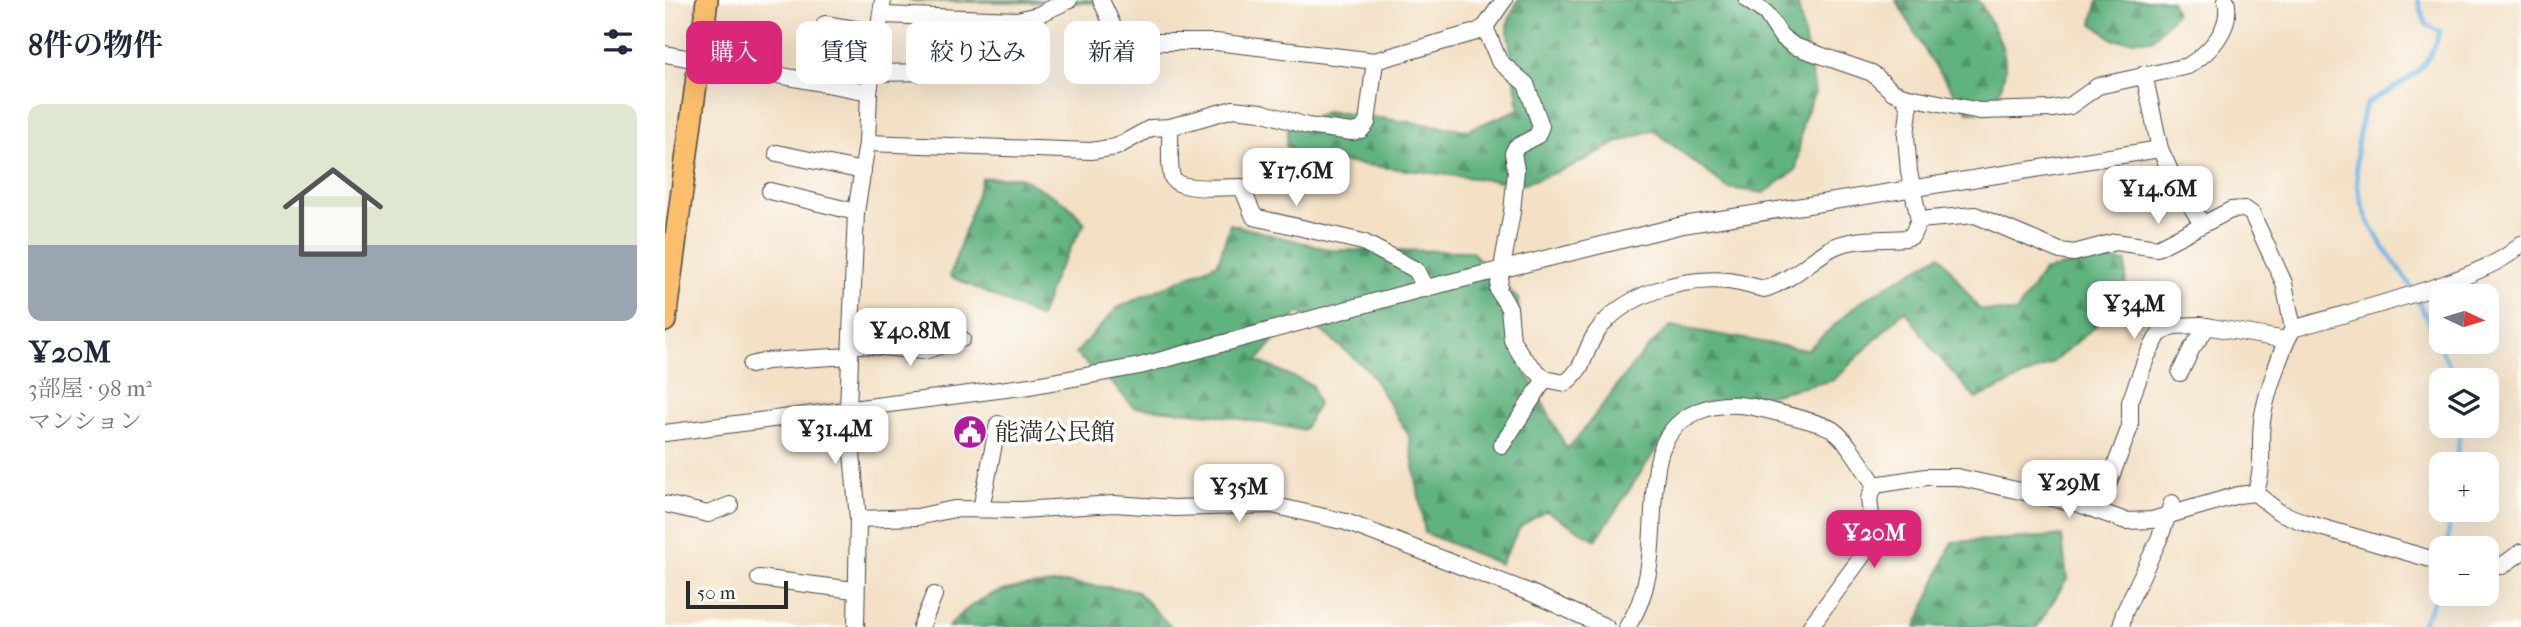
<!DOCTYPE html>
<html lang="ja">
<head>
<meta charset="utf-8">
<style>
  :root { --surface:#fff; --page:#f6f6f7; --text:#1f2937; --muted:#747a83; --accent:#db2777 }
  body { margin:0; font-family:"IM FELL French Canon","Noto Serif JP",serif; background:var(--page); color:var(--text); height:100vh; display:flex; flex-direction:column; font-size:26px; white-space:nowrap }
  * { box-sizing:border-box; margin:0 }
  p { font-size:23px; color:var(--muted) }
  .icon { flex:none; width:38px; height:38px; fill:none; stroke:currentColor; stroke-width:2; stroke-linecap:round; stroke-linejoin:round }
  .map { position:relative; flex:1; overflow:hidden }
  .details { display:flex; flex-direction:column; background:var(--surface); width:665px }
  .details>* { flex:none }
  .banner { position:absolute; left:21px; top:21px; width:665px; height:63px; display:flex; gap:14px }
  .needle { width:46px; rotate:94deg }
  .tools { position:absolute; left:1764px; top:284px; display:grid; gap:14px }
  .tools a { display:grid; place-items:center; width:70px; height:70px; border-radius:14px; background:var(--surface); box-shadow:0 7px 28px #0002; font-size:35px }
  .scale { position:absolute; left:21px; bottom:18px; width:102px; box-sizing:border-box; padding-left:7px; border:4px solid #2b2b2b; border-top:0; font-size:19px; line-height:24px; white-space:nowrap; color:#2b2b2b; -webkit-text-stroke:5px #fdfcf7; paint-order:stroke }
  .price { position:absolute; translate:-50% -60px; padding:0 16px; border-radius:14px; background:#fff; color:#222; font-size:23px; line-height:46px; filter:drop-shadow(0 2px 4px #0008) }
  .price::after { content:''; position:absolute; left:50%; top:42px; width:21px; height:16px; margin-left:-10px; background:inherit; clip-path:polygon(0 0,100% 0,50% 100%) }
  .price.on { background:var(--accent); color:#fff }
  ul { padding:0; list-style:none }
  li { display:grid; align-content:center; gap:14px; height:371px; padding:0 28px }
  li span { display:grid; place-items:center; height:217px; border-radius:14px; color:#555 }
  li>.icon { margin-inline-start:auto }
  span .icon { width:126px; height:126px; fill:#fffc; stroke-width:1 }
  li b { font-size:30px }
  h2 { display:flex; justify-content:space-between; align-items:center; height:84px; padding:0 28px; font-size:30px }
  .chip { padding:0 24px; border-radius:14px; background:var(--surface); box-shadow:0 7px 28px #0002; font-size:24px; line-height:63px }
  .chip.on { background:var(--accent); color:#fff }
  main { display:flex; flex:1; min-height:0 }
  .map>svg:first-child { display:block }
</style>
</head>
<body>
<main>
<section class="details">
<h2>8件の物件<svg class="icon" aria-label="filters" viewBox="0 0 24 24"><path d="M4 7h16M4 17h16"/><circle cx="9" cy="7" r="2"/><circle cx="15" cy="17" r="2"/></svg></h2>
<ul>
<li><span style="background:linear-gradient(#dfe7d0 65%,#9aa5b1 0)"><svg class="icon" aria-label="home" viewBox="0 0 24 24"><path d="M3 11l9-7 9 7M6 9v11h12V9"/></svg></span><div><b>¥20M</b><p>3部屋 · 98 m²</p><p>マンション</p></div></li>
</ul>
</section>
<div class="map">
<svg width="1856" height="627" viewBox="0 0 1856 627">
  <defs>
    <pattern id="forest-firs" width="22" height="20" patternUnits="userSpaceOnUse" patternTransform="scale(1.75)"><rect width="22" height="20" fill="#60b27f"/><path d="M5 1l3.5 6h-7zM16 11l3.5 6h-7z" fill="#4f9168"/></pattern>
  </defs>
  <rect width="100%" height="100%" fill="#fdfcf7"/>
  <filter id="ink" filterUnits="userSpaceOnUse"><feTurbulence type="fractalNoise" baseFrequency=".0143" numOctaves="2"/><feDisplacementMap in="SourceGraphic" scale="14" xChannelSelector="R" yChannelSelector="G"/><feConvolveMatrix kernelMatrix="1 2 1 2 8 2 1 2 1" color-interpolation-filters="sRGB"/></filter>
  <filter id="wash" filterUnits="userSpaceOnUse"><feTurbulence type="fractalNoise" baseFrequency=".00686" numOctaves="4" result="noise"/><feDisplacementMap in="SourceGraphic" scale="28" xChannelSelector="R" yChannelSelector="G"/><feGaussianBlur stdDeviation="1.57" result="paint"/><feColorMatrix in="noise" values="0 0 0 0 0 0 0 0 0 0 0 0 0 0 0 0 0 1.4 0 .05"/><feComposite in="paint" operator="in"/></filter>
  <g filter="url(#wash)">
    <rect width="100%" height="100%" fill="#f3e0c5"/>
    <!-- forest -->
    <g fill="url(#forest-firs)" stroke="#466e55" stroke-width="2">
      <polygon points="245,0 429,0 429,3 245,1"/>
      <polygon points="853,0 1132,0 1150,92 1138,121 1131,170 1099,193 1063,188 988,130 949,144 908,166 858,184 643,158 621,147 623,128 662,111 803,130 854,109 842,25"/>
      <path d="M1231 0H1312L1316 4C1341 52 1350 60 1326 111L1303 112 1265 59Z"/>
      <polygon points="1433,0 1506,0 1511,13 1487,40 1449,40 1427,23"/>
      <polygon points="355,177 401,203 420,223 390,275 375,318 285,276 317,178"/>
      <path d="M565 224 666 250 806 251 853 299 857 364 902 449C938 410 965 360 1006 326L1142 350 1196 301 1275 255 1314 309 1351 313 1378 271 1429 259 1461 262 1460 301 1386 364 1311 399 1272 355 1240 310 1169 380 1064 404 1006 427 931 540 881 511 856 526 835 564 760 533 744 436 703 370 634 312 592 361 647 385 653 405 639 430 547 414 468 407 450 386 410 354 452 308 553 263Z"/>
      <polygon points="1397,536 1402,579 1372,627 1251,627 1287,542"/>
      <path d="M401 583 470 590 506 627H283C320 586 350 587 401 583Z"/>
    </g>
    <g fill="none" stroke-linecap="round" stroke-linejoin="round">
      <!-- stream -->
      <g stroke="#6fb6e6" stroke-width="4.5">
        <path d="M1748 290C1737 271 1722 254 1711 235 1686 194 1687 149 1701 104 1739 81 1761 77 1775 31L1761 25 1753 0"/>
        <polyline points="1752,298 1791,380"/>
        <polyline points="1791,464 1796,425"/>
        <polyline points="1782,548 1786,509"/>
        <polyline points="1756,627 1776,586"/>
      </g>
    </g>
  </g>
  <g filter="url(#ink)">
    <g fill="none" stroke-linecap="round" stroke-linejoin="round">
      <!-- minor casing -->
      <g stroke="#494642" stroke-width="18">
        <g id="minor">
          <polyline points="436,0 452,35 463,42 551,42 710,61 811,32 820,27 839,0"/>
          <polyline points="218,15 352,20 373,15 404,0"/>
          <polyline points="160,24 214,33"/>
          <path d="M820 27 834 61 861 84 876 126 872 136 851 147 848 153 851 170 847 212 833 290 844 308 847 340 858 358 880 379 900 383C921 367 918 353 931 333 958 294 1017 277 1063 281 1075 282 1087 287 1100 289 1126 280 1142 263 1165 249 1185 237 1218 240 1241 238L1247 236 1254 220 1244 172 1241 136 1244 110 1239 96 1228 92 1207 73 1129 46 1116 36 1101 13 1082 0"/>
          <polyline points="0,54 204,92"/>
          <polyline points="207,73 269,72"/>
          <polyline points="1479,74 1495,149 1507,175 1537,224"/>
          <path d="M1239 96 1315 111 1387 109 1405 106 1433 86 1523 66C1545 52 1568 28 1561 0"/>
          <path d="M505 127C506 142 503 163 507 177 513 192 563 187 577 187L589 217 698 242 751 270 761 289"/>
          <polyline points="202,143 426,151 451,147 486,128 505,127 568,109 596,112 642,126 687,132 696,130 702,123 710,61"/>
          <polyline points="112,153 198,171"/>
          <polyline points="105,191 191,212"/>
          <polyline points="1254,220 1310,215 1395,251 1409,253 1450,242 1492,248 1566,210 1580,209 1587,214 1619,283 1628,329"/>
          <polyline points="186,344 259,351 297,339"/>
          <polyline points="86,365 102,361 185,356"/>
          <polyline points="1515,373 1527,348 1543,326"/>
          <polyline points="0,433 365,386 475,366 749,291 1018,225 1495,149"/>
          <polyline points="837,445 880,379"/>
          <polyline points="1210,485 1261,477 1292,477 1414,504 1461,521 1487,520 1573,495 1590,493 1614,512 1638,522 1776,562"/>
          <path d="M1590 493C1600 469 1594 447 1597 422 1599 401 1617 346 1628 329 1679 313 1826 279 1856 244"/>
          <polyline points="0,504 43,514 65,505"/>
          <polyline points="316,509 333,424"/>
          <polyline points="1433,511 1465,427 1465,402 1482,356 1494,334 1508,326 1535,325 1621,340"/>
          <polyline points="193,519 252,517 289,509 356,510 449,504 510,508 607,505 681,522 866,593 941,627"/>
          <polyline points="1822,566 1837,566 1856,552"/>
          <polyline points="94,578 189,590"/>
          <polyline points="191,627 193,519 183,409 191,212 202,143 204,92 218,0"/>
          <polyline points="256,627 269,595"/>
          <path d="M962 627C996 577 982 517 993 462 1003 411 1052 397 1097 409 1110 412 1161 424 1168 430 1185 443 1198 468 1210 485"/>
          <polyline points="1145,627 1209,540 1204,499 1210,485"/>
          <polyline points="1456,627 1459,613 1495,537 1507,503"/>
        </g>
      </g>
      <!-- major casing -->
      <g stroke="#494642" stroke-width="24">
        <polyline id="major" points="0,321 42,0"/>
      </g>
      <!-- minor -->
      <use href="#minor" stroke="#fff" stroke-width="16"/>
      <!-- major -->
      <use href="#major" stroke="#fabe6d" stroke-width="21"/>
    </g>
  </g>
  <!-- icons -->
  <defs>
    <g id="civic-disc" transform="scale(1.75)"><circle r="9.5" fill="#b5179e" stroke="#fdfcf7"/><path d="M-.6-6.5H3V-4.5H.6V-3L4-1V1h2V6H-6V1h2V-1L-.6-3ZM-1.2 2.5V6h2.4V2.5Z" fill="#fff"/></g>
  </defs>
  <g fill-rule="evenodd">
    <use href="#civic-disc" x="305" y="432"/>
  </g>
  <g text-anchor="middle" stroke-width="7" stroke-linejoin="round" paint-order="stroke">
    <!-- poi labels -->
    <g font-size="24" fill="#2b2b2b" stroke="#fdfcf7" text-anchor="start">
      <text x="330" y="440">能満公民館</text>
    </g>
  </g>
</svg>
<div class="tools">
<a><svg class="needle" viewBox="-14 -14 28 28"><path d="M0-13l5 13h-10z" fill="#e53935"/><path d="M0 13l5-13h-10z" fill="#747a83"/></svg></a>
<a><svg class="icon" aria-label="layers" viewBox="0 0 24 24"><path d="M12 4l9 5-9 5-9-5zM3 14l9 5 9-5"/></svg></a>
<a>+</a>
<a>−</a>
</div>
<div class="scale">50 m</div>
<b class="price" style="left:631px;top:208px">¥17.6M</b>
<b class="price" style="left:1493px;top:226px">¥14.6M</b>
<b class="price" style="left:1469px;top:341px">¥34M</b>
<b class="price" style="left:245px;top:368px">¥40.8M</b>
<b class="price" style="left:170px;top:466px">¥31.4M</b>
<b class="price" style="left:1404px;top:520px">¥29M</b>
<b class="price" style="left:574px;top:524px">¥35M</b>
<b class="price on" style="left:1209px;top:570px">¥20M</b>
<div class="banner">
<a class="chip on">購入</a>
<a class="chip">賃貸</a>
<a class="chip">絞り込み</a>
<a class="chip">新着</a>
</div>
</div>
</main>
</body>
</html>
